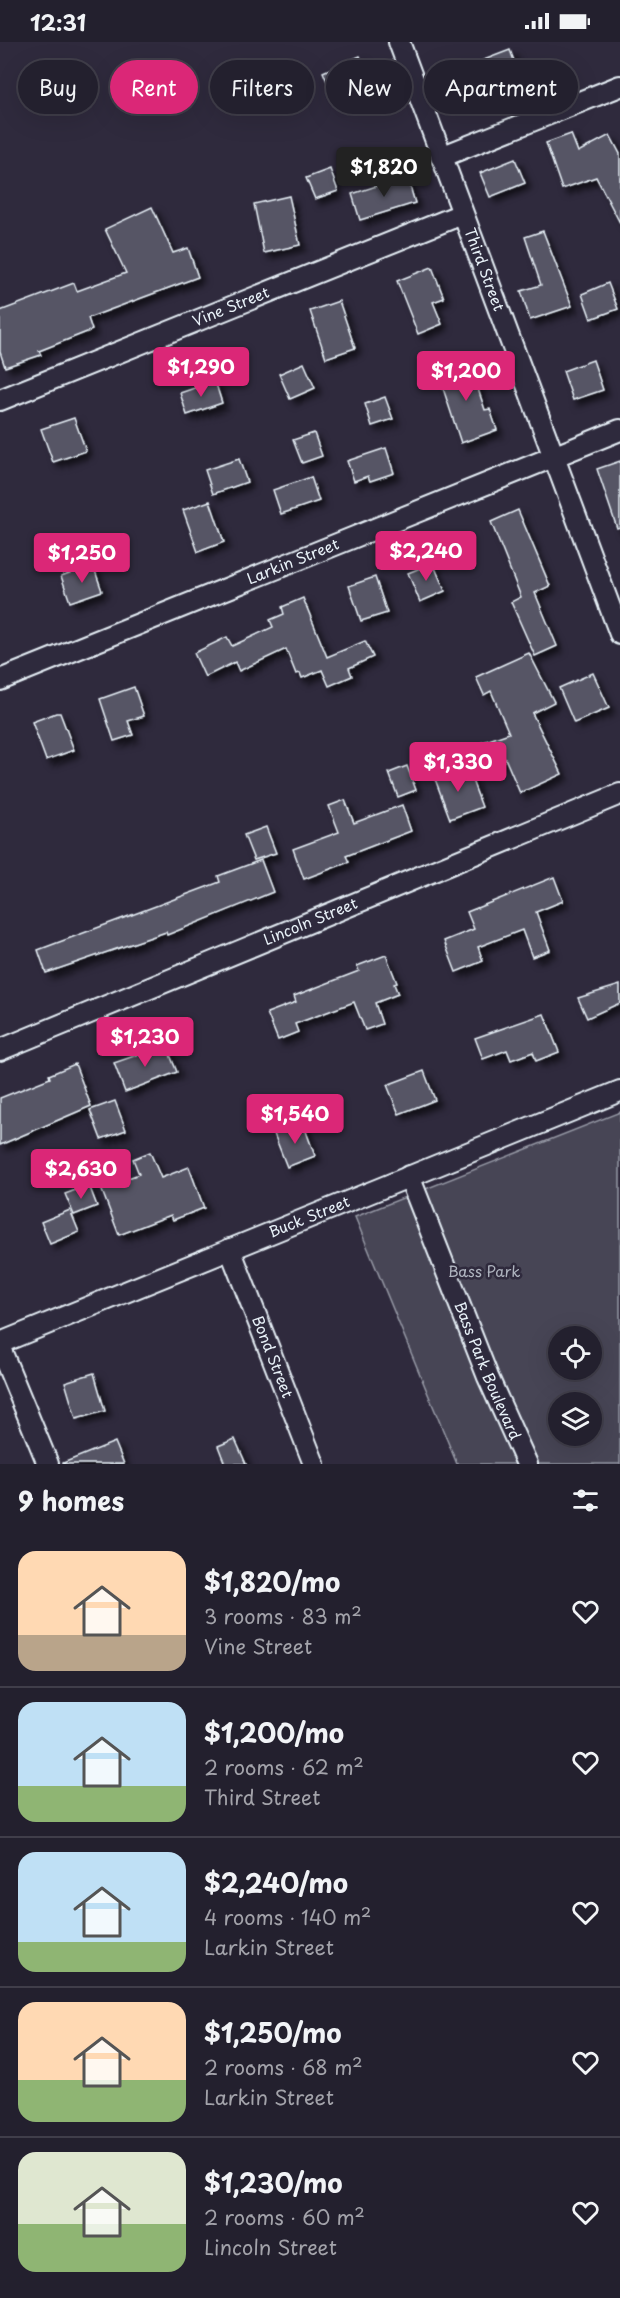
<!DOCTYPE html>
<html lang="en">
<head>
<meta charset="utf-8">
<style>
  :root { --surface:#23202e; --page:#2b2836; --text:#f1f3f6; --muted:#a3a3aa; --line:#403e4a; --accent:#db2777 }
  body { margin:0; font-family:"Playpen Sans",sans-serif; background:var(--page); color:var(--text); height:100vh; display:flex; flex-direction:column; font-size:22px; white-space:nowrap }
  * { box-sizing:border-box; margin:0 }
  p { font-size:20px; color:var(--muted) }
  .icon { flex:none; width:33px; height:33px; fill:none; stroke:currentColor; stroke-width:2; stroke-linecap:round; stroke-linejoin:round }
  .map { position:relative; height:1422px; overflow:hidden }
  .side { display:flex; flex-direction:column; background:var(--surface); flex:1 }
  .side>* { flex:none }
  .hud { position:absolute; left:18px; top:18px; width:585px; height:54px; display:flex; gap:12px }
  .controls { position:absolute; left:548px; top:1284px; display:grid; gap:12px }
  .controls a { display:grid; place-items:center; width:54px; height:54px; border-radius:50%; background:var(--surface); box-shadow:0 6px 24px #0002,0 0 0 2px var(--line); font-size:30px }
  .price { position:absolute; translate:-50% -51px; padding:0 14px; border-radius:6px; background:var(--accent); color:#fff; font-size:20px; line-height:39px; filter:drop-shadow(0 2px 3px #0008) }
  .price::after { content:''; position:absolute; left:50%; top:36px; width:18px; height:14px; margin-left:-9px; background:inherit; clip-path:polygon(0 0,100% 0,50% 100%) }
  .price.current { background:#222; color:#fff }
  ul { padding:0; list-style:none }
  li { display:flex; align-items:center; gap:18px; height:150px; padding:0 18px }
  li+li { border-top:2px solid var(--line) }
  li span { display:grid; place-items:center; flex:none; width:168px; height:120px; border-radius:18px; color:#555 }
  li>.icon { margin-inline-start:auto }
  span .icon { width:72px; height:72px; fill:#fffc; stroke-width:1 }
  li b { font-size:26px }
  h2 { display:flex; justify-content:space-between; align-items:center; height:72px; padding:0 18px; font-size:26px }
  .pill { padding:0 21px; border-radius:27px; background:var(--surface); box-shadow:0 6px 24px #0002,0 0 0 2px var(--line); font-size:21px; line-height:54px }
  .pill.current { background:var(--accent); color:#fff }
  .status { display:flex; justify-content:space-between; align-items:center; height:42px; padding:0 30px; background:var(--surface); direction:ltr }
  .status svg { height:16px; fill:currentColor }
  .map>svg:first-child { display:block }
</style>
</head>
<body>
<div class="status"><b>12:31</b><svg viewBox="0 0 49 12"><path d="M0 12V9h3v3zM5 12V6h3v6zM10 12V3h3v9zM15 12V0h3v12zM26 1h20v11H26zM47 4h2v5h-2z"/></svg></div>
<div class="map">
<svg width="620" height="1422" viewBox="0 0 620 1422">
  <defs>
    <filter id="shadow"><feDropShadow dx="5.5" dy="5.5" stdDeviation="3" flood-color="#0009"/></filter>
  </defs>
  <rect width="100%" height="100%" fill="#2f2a3d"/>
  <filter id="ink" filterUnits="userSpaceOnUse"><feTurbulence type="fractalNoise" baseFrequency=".0167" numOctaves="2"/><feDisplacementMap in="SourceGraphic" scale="12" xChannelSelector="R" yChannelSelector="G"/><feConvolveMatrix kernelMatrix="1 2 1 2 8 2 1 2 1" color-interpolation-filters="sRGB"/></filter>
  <g filter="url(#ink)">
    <!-- green -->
    <path fill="#464455" stroke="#979aa6" stroke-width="1.5" fill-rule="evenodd" d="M620 1070V1422H457L355 1175ZM558 1294H591V1328H558ZM558 1360H591V1394H558Z"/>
    <!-- building -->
    <g fill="#575565" stroke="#e8f1f8" stroke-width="1.5" filter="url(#shadow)">
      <polygon points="510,8 519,32 456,57 447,32"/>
      <polygon points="360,14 374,45 336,61 323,30"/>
      <polygon points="571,92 578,110 610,93 620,112 620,181 596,135 562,147 546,101"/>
      <polygon points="515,117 525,141 490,155 480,131"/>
      <polygon points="330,127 338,149 315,157 306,136"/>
      <polygon points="407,134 415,161 360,178 352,152"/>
      <polygon points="289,154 300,203 264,211 254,162"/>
      <polygon points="152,165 173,211 188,206 198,235 88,276 92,288 39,309 41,313 5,325 0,310 0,269 74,241 77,249 126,231 105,187"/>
      <polygon points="543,189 572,264 530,278 521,249 541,243 525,195"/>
      <polygon points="432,225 444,256 433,260 442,282 418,292 397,239"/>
      <polygon points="608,241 618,267 591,277 582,252"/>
      <polygon points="339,259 355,306 326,316 310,269"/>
      <polygon points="468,317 485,368 490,367 497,388 461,401 437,328"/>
      <polygon points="593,318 603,348 573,358 563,329"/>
      <polygon points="304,321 315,346 290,357 279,332"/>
      <polygon points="215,339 222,361 187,373 180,351"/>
      <polygon points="385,355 393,377 372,384 365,362"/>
      <polygon points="74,376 86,409 53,420 41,387"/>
      <polygon points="314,391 322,414 302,421 293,398"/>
      <polygon points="386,406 394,431 370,439 368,434 354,439 347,419"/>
      <polygon points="239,417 247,440 213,452 205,428"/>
      <polygon points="620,419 620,485 617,486 597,427"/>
      <polygon points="311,435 319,459 281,472 273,448"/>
      <polygon points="210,459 224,500 198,510 183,468"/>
      <polygon points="518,468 550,544 535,551 557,604 535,614 511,560 521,555 491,480"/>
      <polygon points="433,521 445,549 420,560 408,531"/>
      <polygon points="93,523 102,549 70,560 61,534"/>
      <polygon points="375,535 387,571 361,579 349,544"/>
      <polygon points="303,556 327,615 365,599 373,615 349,626 352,634 329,644 322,628 302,636 300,631 296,632 286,607 239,629 235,620 205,635 194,611 227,595 232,604 273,585 270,578 284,572 282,565"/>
      <polygon points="529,611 554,660 532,671 562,732 520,751 505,716 470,729 463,707 509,691 491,649 484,653 476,635"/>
      <polygon points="593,631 609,666 574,681 559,646"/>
      <polygon points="134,645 144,674 128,679 133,693 114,699 100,657"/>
      <polygon points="56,671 60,671 74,708 46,718 32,680"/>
      <polygon points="407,724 416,748 398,755 389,731"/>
      <polygon points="467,725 482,765 450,777 435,737"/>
      <polygon points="345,758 354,781 402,763 411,789 346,814 349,820 304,837 293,807 339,790 329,764"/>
      <polygon points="266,785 276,811 254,818 244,793"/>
      <polygon points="261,818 273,850 167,893 166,890 46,931 38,908 220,840 218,834"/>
      <polygon points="554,835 563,859 536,870 550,908 532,915 522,888 478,905 483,919 456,930 444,899 474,887 467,870"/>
      <polygon points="386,913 397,941 394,942 398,952 375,961 382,982 365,988 354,960 295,982 298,990 278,998 267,971 296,960 294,954 359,929 357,924"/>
      <polygon points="620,943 620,961 587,976 578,956"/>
      <polygon points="544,972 559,1010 536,1019 533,1010 511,1018 507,1008 483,1017 475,996"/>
      <polygon points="166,1003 177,1030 125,1050 114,1021"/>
      <polygon points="75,1022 91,1064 0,1103 0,1056 50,1036 49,1033"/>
      <polygon points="424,1029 435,1058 399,1072 387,1043"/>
      <polygon points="115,1059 126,1088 101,1097 90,1068"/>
      <polygon points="303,1081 315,1114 287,1125 274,1092"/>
      <polygon points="150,1110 161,1136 189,1125 204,1166 173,1178 171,1173 119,1193 101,1146 139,1132 133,1117"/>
      <polygon points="89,1143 97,1164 74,1173 65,1152"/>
      <polygon points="70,1168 79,1190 50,1202 41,1180"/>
      <polygon points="94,1331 105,1369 76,1377 65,1340"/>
      <polygon points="235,1397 246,1422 225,1422 218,1404"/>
      <polygon points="115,1400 124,1422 63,1422 63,1421"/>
    </g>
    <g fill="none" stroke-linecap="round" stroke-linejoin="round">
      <!-- minor casing -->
      <g stroke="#e8f1f8" stroke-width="24">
        <g id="minor">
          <path id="s1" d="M399 0 620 592"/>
          <polyline points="441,115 620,44"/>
          <path id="s2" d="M0 358 462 172"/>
          <path id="s3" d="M0 638 620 388"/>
          <path id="s4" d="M0 1008 620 752"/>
          <path id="s5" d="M409 1134 488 1335 527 1422"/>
          <path id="s6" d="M230 1207 314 1422"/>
          <path id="s7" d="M0 1301 620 1049"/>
          <polyline points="0,1306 48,1422"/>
        </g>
      </g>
      <!-- minor -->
      <use href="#minor" stroke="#2f2a3d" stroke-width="20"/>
    </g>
  </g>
  <g text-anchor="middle" stroke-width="5" stroke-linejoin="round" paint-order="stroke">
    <!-- street labels -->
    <g font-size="15" fill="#e8f1f8" stroke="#2f2a3d">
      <text dy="5" stroke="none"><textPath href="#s1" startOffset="243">Third Street</textPath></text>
      <text dy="5" stroke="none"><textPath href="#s2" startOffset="249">Vine Street</textPath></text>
      <text dy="5" stroke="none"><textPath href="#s3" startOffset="316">Larkin Street</textPath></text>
      <text dy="5" stroke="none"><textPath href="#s4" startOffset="336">Lincoln Street</textPath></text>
      <text dy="5" stroke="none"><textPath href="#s7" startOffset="334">Buck Street</textPath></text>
      <text dy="5" stroke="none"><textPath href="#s6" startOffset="116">Bond Street</textPath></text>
      <text dy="5" stroke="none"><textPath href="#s5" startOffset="210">Bass Park Boulevard</textPath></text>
    </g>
    <!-- park labels -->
    <g font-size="15" fill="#afb4bf" stroke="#2f2a3d">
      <text x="484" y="1235">Bass Park</text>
    </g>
  </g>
</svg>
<div class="controls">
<a><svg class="icon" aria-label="locate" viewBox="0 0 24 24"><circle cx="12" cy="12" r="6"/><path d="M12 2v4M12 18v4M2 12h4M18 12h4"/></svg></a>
<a><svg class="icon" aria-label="layers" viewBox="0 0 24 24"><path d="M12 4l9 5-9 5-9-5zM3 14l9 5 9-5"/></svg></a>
</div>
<b class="price current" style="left:384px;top:156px">$1,820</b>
<b class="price" style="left:201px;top:356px">$1,290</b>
<b class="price" style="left:466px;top:360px">$1,200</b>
<b class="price" style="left:426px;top:540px">$2,240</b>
<b class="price" style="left:82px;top:542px">$1,250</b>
<b class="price" style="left:458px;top:751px">$1,330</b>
<b class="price" style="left:145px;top:1026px">$1,230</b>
<b class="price" style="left:295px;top:1103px">$1,540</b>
<b class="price" style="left:81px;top:1158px">$2,630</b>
<div class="hud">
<a class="pill">Buy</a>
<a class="pill current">Rent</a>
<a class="pill">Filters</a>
<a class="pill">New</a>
<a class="pill">Apartment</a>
</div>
</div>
<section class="side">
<h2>9 homes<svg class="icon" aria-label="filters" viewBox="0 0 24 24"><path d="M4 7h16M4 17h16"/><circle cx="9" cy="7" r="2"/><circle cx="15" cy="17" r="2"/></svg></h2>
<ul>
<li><span style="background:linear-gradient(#ffd9b3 70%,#b9a48a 0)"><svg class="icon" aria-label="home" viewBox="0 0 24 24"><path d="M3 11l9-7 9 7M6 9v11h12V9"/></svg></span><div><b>$1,820/mo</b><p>3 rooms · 83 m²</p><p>Vine Street</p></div><svg class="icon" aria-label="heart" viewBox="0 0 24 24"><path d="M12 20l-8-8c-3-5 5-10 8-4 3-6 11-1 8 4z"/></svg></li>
<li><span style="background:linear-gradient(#bfe0f5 70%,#8fb573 0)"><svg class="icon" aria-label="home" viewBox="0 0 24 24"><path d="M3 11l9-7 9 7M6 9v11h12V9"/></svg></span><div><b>$1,200/mo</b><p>2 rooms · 62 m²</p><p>Third Street</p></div><svg class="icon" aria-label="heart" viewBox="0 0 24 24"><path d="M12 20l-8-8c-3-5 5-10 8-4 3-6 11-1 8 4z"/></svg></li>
<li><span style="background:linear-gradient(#bfe0f5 75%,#8fb573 0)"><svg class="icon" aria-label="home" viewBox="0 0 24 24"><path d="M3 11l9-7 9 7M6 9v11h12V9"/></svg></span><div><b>$2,240/mo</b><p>4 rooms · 140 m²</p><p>Larkin Street</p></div><svg class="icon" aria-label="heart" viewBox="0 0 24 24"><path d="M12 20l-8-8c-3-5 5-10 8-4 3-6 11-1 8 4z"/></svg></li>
<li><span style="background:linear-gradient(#ffd9b3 65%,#8fb573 0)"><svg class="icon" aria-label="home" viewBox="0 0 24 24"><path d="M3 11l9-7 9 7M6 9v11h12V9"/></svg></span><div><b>$1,250/mo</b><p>2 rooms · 68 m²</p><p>Larkin Street</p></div><svg class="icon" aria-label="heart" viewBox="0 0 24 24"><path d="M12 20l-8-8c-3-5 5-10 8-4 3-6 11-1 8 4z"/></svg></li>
<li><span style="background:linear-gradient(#dfe7d0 60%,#8fb573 0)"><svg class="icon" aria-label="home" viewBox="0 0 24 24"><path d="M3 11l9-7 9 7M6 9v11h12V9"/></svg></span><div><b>$1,230/mo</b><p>2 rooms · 60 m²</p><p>Lincoln Street</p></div><svg class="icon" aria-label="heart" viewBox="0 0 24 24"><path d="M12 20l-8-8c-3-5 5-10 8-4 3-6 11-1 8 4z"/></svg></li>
</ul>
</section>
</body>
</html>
